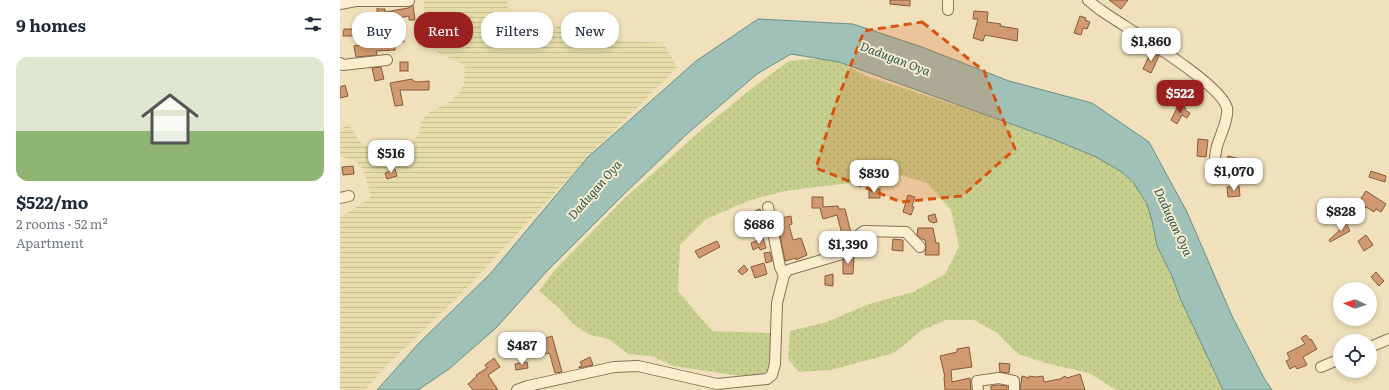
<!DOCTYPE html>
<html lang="en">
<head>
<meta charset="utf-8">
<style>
  :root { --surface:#fff; --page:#f2f2f3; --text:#1f2937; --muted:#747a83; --accent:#9b2121 }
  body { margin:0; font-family:Literata,serif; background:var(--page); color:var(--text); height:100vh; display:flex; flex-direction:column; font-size:15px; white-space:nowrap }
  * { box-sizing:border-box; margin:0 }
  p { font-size:13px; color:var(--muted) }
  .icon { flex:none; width:22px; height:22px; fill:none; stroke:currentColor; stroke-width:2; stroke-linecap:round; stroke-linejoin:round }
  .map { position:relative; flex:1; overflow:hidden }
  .details { display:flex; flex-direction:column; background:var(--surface); width:340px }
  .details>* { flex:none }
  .guide { position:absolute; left:12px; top:12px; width:380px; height:36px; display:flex; gap:8px }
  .needle { width:26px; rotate:274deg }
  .controls { position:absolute; left:993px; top:282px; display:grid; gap:8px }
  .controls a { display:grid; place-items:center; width:44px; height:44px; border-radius:50%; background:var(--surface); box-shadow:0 2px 6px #0003; font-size:20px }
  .price { position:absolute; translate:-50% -34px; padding:0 9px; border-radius:8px; background:#fff; color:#222; font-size:13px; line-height:26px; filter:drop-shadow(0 1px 2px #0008) }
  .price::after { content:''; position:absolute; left:50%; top:24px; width:12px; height:9px; margin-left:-6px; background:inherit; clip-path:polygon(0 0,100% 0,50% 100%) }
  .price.selected { background:var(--accent); color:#fff }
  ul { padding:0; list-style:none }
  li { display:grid; align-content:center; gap:8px; height:212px; padding:0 16px }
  li span { display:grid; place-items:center; height:124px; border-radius:12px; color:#555 }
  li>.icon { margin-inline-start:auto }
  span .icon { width:72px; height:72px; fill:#fffc; stroke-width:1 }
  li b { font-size:17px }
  h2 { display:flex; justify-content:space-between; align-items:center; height:48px; padding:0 16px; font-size:17px }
  .pill { padding:0 14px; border-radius:16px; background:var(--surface); box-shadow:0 2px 6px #0003; font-size:14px; line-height:36px }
  .pill.selected { background:var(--accent); color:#fff }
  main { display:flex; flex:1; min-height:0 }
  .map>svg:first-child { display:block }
</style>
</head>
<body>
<main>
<section class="details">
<h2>9 homes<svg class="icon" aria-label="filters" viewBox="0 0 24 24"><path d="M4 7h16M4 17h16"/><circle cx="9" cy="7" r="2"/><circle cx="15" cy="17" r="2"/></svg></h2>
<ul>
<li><span style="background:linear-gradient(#dfe7d0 60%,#8fb573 0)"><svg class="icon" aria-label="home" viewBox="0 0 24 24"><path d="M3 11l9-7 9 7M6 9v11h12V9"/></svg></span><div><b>$522/mo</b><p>2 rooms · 52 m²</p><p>Apartment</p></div></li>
</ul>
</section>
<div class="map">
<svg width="1049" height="390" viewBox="0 0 1049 390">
  <defs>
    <pattern id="farmland-rules" width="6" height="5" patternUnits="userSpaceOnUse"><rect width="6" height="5" fill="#e6dda9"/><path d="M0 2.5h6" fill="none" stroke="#c6be91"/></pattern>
    <pattern id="grass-dots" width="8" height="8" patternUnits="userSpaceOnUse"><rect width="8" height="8" fill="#c7cf8f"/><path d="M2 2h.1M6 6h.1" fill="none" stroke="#acb27b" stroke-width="1.8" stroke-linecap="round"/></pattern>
  </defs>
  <rect width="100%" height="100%" fill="#f0e1bc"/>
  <!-- farmland -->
  <polygon fill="url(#farmland-rules)" points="84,0 166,0 168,8 177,14 183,23 195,32 210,31 218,26 260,39 323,43 337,67 248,157 122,293 46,366 25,390 0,390 0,218 31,197 24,171 17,162 0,156 0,130 8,124 21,143 35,149 72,142 79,133 82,120 90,112 111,101 120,92 124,83 125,68 120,63 96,52 88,37 84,18"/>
  <!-- grass -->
  <polygon fill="url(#grass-dots)" points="470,59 494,59 526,76 637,112 713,139 756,157 782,172 793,182 807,204 812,221 817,246 832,276 840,298 883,390 776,390 749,373 709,364 678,354 657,333 634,320 606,320 582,330 554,353 491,370 459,372 448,359 450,331 487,322 529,304 573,292 605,274 619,247 611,210 587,183 556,174 510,183 445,191 411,200 366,219 340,245 338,291 372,331 431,333 432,364 423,375 407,377 334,366 311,356 288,354 269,339 250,335 233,324 221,310 199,291 214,271 285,198 367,125 416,85 449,61"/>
  <!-- water -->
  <polygon fill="#a0c1b7" stroke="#678f85" points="418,19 513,24 582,47 669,81 752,103 809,142 847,212 892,316 924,378 932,390 883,390 840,298 832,276 817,246 812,221 807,204 793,182 782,172 756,157 713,139 499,62 451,54 417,74 348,133 282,196 207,271 157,327 109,369 78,390 37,390 80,342 150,274 248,157 356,61"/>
  <!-- building -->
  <g fill="#d1996f" stroke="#895939">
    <polygon points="550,0 570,0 570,6 550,4"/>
    <polygon points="769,0 788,0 781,9"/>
    <polygon points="73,5 75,20 69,20 69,16 44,21 49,32 63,31 64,42 55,42 55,50 36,51 37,55 16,57 14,46 49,39 49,36 3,36 4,29 18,29 25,27 27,33 37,28 37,8 39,9 45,9 45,12 68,8"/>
    <polygon points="634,11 648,12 647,22 661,24 660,26 678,29 677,41 645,35 643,41 633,38 638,19 633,19"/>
    <polygon points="740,16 746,18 745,20 750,22 747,29 743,28 741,35 734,33"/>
    <polygon points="811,52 819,56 811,73 803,69"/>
    <rect x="60" y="62" width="8" height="9"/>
    <polygon points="41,67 44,79 35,81 32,68"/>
    <polygon points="72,79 73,81 78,82 89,81 89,90 60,90 63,105 55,106 50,83"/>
    <polygon points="5,85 8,96 0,98 0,87"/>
    <polygon points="839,104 846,108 845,110 850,113 847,118 842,115 837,124 831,120"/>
    <polygon points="858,139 868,140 866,157 857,156"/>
    <polygon points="888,156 904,160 901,173 888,170 889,166 886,165"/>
    <polygon points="13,166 14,174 3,175 2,167"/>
    <polygon points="55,169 57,176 47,179 45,173"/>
    <polygon points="1031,171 1046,176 1045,182 1029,177"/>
    <polygon points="899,186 900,196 888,197 887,187"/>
    <rect x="529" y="189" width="11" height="9"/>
    <polygon points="1026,191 1046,204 1041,212 1036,209 1034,212 1026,207 1025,208 1018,203"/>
    <polygon points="568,195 575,197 572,206 574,207 571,215 563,212"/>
    <polygon points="472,197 483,197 483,207 498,206 499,209 505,209 511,233 508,237 503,238 497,215 483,219 480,208 472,208"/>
    <polygon points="1000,198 1011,206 1004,215 993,206"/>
    <polygon points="420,209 425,226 416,230 411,216 416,215 415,211"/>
    <polygon points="595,214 597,222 593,223 589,221 588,216"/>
    <polygon points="451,216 452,224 449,225 453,240 461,238 467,255 456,260 456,258 445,261 437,219"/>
    <polygon points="1006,223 1010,231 990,242 989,240 1001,229 1000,227"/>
    <polygon points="578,228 593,228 596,243 599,243 599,255 585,255 586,246 585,240 582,239 577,235"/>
    <polygon points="1026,235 1033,245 1024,251 1018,241"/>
    <polygon points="423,238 426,248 420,250 419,247 413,250 411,243"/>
    <polygon points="491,238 493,246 485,248 483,240"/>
    <polygon points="553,239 563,240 563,251 552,250"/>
    <polygon points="377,241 380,247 359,258 355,251"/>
    <polygon points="430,252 432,261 426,263 424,253"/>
    <polygon points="509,256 514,256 513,274 503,274 503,260"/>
    <polygon points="424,263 427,274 415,278 411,267"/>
    <polygon points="404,265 408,270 402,275 398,271"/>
    <polygon points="1036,272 1044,281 1039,286 1031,277"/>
    <polygon points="493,274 493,286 485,285 485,276"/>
    <polygon points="966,335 970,340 971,339 977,349 963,357 967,365 957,369 955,366 950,369 946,361 950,359 947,353 965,344 961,338"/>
    <polygon points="212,336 222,372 215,373 210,355 209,353 205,354 200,340"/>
    <polygon points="629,347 632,367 611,370 612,382 630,378 631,390 605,390 604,377 605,377 600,356 617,352 617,349"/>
    <polygon points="250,357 253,365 239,368 239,367 242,365 240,362"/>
    <polygon points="154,358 160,367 148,375 158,390 133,390 128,384 137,376 136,375 147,368 145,365"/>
    <polygon points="187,362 188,368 176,370 175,364"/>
    <polygon points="659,363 670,364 669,373 660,372"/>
    <polygon points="740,374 745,390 680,390 682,376 689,378 689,376 695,377 703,376 704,382 720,379 725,376 727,378"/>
    <polygon points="659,385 667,386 667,390 651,390 651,386"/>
  </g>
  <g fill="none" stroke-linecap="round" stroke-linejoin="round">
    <!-- minor casing -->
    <g stroke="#897154" stroke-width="12">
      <g id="minor">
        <path d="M748 0C753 4 757 8 762 11 786 28 881 83 887 108 889 118 880 136 877 146 875 154 875 162 873 170"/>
        <polyline points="0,4 16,1 69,1"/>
        <polyline points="608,10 608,0"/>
        <polyline points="0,63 3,65 47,60"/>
        <polyline points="0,198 9,196"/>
        <polyline points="428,207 440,267 444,275"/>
        <polyline points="1030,347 1049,339"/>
        <polyline points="981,367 1000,359"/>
        <path d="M177 390 188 386 274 367 298 366 377 384 427 379 432 375 435 364 437 303 444 275 448 270 499 255C510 249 514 237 524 231L566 232 580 247"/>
        <polyline points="638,390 637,381 659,378 674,381 674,390"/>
      </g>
    </g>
    <!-- minor -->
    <use href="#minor" stroke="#fbeecf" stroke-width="10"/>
  </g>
  <!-- marked area -->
  <path fill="#d6540d" fill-opacity="0.2" stroke="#d6540d" stroke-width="3" stroke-dasharray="8 5" stroke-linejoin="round" d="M582 22 644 71 675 149 622 196 561 202 476 168 495 106 524 31Z"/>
  <g text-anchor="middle" stroke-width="4" stroke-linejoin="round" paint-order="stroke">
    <!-- water labels -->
    <g font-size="12" font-style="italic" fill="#285855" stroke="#f7ebcc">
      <text transform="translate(555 59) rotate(21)" y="4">Dadugan Oya</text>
      <text transform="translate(255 190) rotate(-49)" y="4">Dadugan Oya</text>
      <text transform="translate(833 222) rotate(65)" y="4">Dadugan Oya</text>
    </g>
  </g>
</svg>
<div class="controls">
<a><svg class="needle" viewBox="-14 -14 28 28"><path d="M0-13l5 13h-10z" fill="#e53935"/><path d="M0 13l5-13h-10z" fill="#747a83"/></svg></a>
<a><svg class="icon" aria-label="locate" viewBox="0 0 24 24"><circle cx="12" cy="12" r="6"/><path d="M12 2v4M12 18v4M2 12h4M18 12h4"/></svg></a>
</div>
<b class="price" style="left:811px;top:62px">$1,860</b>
<b class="price selected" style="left:840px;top:114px">$522</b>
<b class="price" style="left:51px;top:174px">$516</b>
<b class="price" style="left:894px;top:192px">$1,070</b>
<b class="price" style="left:534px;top:194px">$830</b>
<b class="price" style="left:1001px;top:232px">$828</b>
<b class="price" style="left:419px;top:245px">$686</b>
<b class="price" style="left:508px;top:265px">$1,390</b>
<b class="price" style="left:182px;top:366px">$487</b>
<div class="guide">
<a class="pill">Buy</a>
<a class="pill selected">Rent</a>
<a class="pill">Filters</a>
<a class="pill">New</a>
</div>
</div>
</main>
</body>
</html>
